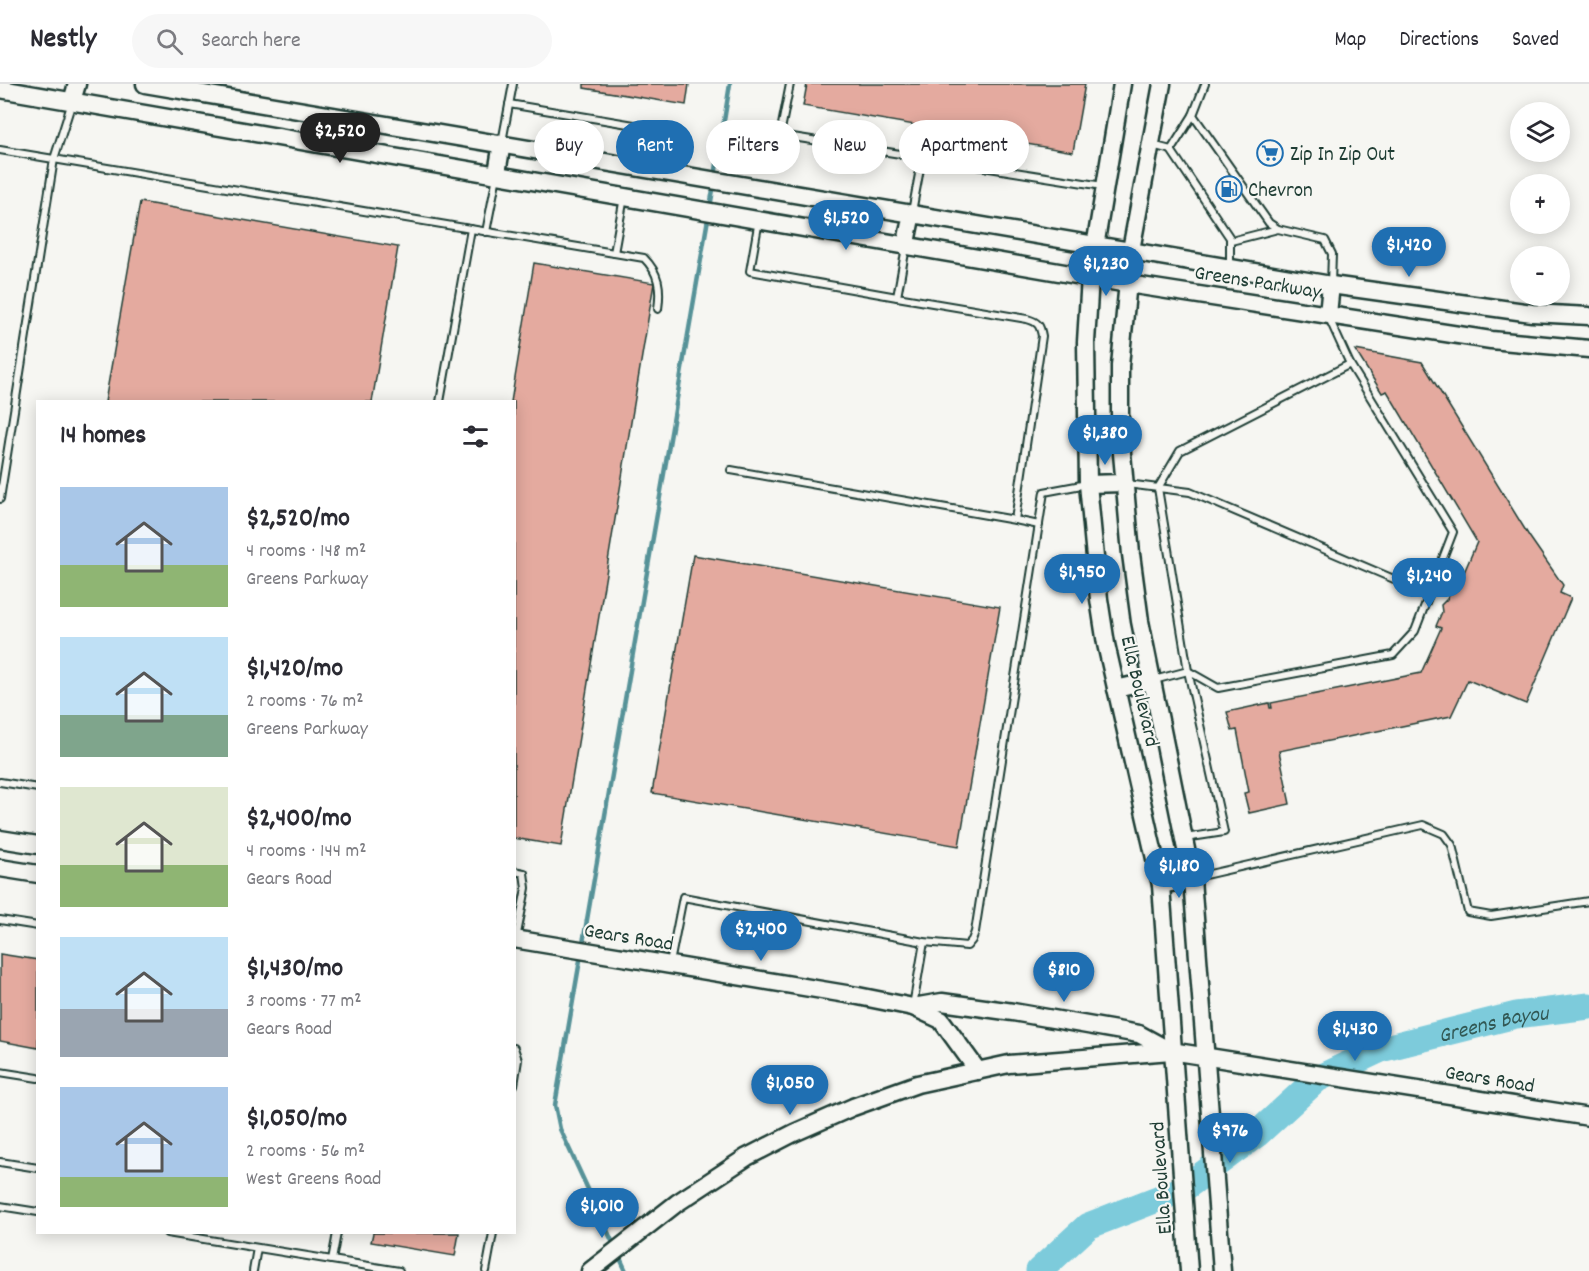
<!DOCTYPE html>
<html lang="en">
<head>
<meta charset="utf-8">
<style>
  :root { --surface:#fff; --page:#f7f7f7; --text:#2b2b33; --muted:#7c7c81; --line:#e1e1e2; --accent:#1f6fb2 }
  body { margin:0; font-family:Dekko,sans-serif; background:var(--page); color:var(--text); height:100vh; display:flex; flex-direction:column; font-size:22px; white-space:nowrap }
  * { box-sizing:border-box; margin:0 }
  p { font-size:20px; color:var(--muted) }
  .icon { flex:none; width:33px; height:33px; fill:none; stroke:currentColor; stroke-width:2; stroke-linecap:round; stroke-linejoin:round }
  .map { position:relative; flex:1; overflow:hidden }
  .sheet { position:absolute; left:36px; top:316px; width:480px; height:834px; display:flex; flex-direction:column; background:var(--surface); border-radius:0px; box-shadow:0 3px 15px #0003 }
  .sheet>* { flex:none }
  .hud { position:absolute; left:534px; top:36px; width:570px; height:54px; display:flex; gap:12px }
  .tools { position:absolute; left:1510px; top:18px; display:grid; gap:12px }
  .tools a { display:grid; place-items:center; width:60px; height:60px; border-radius:50%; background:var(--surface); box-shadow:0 3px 15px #0003; font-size:30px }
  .price { position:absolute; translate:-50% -51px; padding:0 14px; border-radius:21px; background:var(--accent); color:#fff; font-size:20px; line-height:39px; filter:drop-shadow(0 2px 3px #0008) }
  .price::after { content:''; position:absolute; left:50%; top:36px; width:18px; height:14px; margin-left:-9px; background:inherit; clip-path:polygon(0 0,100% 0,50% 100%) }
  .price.selected { background:#222; color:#fff }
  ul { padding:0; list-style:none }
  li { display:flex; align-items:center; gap:18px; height:150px; padding:0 24px }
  li span { display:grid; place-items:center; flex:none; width:168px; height:120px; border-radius:0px; color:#555 }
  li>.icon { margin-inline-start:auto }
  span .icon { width:72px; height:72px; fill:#fffc; stroke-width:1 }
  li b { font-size:26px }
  h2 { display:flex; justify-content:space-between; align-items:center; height:72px; padding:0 24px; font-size:26px }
  .pill { padding:0 21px; border-radius:27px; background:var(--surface); box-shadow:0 3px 15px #0003; font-size:21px; line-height:54px }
  .pill.selected { background:var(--accent); color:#fff }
  header { display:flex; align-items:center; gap:36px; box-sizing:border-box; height:84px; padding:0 30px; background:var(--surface); border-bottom:2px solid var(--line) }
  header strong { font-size:28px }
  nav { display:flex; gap:33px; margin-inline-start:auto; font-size:21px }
  .search { width:420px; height:54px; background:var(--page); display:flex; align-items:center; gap:15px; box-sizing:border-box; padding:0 21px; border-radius:33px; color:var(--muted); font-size:22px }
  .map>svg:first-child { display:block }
</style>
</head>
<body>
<header>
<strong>Nestly</strong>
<div class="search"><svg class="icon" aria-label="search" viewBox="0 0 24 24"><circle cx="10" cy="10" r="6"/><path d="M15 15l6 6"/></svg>Search here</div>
<nav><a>Map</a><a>Directions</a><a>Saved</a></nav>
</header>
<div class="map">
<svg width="1589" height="1187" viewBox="0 0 1589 1187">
  <rect width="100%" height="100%" fill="#f6f6f2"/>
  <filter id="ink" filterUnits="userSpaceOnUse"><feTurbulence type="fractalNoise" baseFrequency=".0167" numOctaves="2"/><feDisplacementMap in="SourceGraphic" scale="12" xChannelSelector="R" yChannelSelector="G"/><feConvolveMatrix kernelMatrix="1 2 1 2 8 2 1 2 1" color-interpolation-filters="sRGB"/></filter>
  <g filter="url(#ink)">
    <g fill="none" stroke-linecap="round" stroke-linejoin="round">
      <!-- stream -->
      <g stroke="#579298" stroke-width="4.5">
        <polyline points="715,92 730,0"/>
        <polyline points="626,1187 560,1045 555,1021 714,100"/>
      </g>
      <!-- river -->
      <path stroke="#7dcbdb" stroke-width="27" id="s1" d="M1039 1187 1088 1142 1183 1105 1257 1050 1317 995 1381 965 1516 931 1589 922"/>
    </g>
    <!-- building -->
    <g fill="#e4aa9f" stroke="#1f3d34" stroke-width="1.5">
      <polygon points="584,0 689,0 686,21 584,4"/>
      <polygon points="807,0 1085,0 1073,68 803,22"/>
      <polygon points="140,118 398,163 372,318 105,318"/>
      <polygon points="534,179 654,199 561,762 514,754 514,318 511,318"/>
      <polygon points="1355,266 1422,278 1529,452 1563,501 1560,509 1571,514 1526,620 1468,596 1451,632 1279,667 1290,720 1249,729 1244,709 1249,708 1237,646 1232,647 1227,628 1269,619 1270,624 1272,624 1271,619 1421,589 1441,544 1436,542 1442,528 1441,521 1447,515 1452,503 1457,505 1477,458 1387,307 1382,309"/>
      <polygon points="693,471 1000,523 959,762 652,709"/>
      <polygon points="0,870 38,876 38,964 0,957"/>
      <polygon points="373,1149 459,1149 455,1172 371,1158"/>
    </g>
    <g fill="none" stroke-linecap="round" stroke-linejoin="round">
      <!-- lane casing -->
      <g stroke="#1f3d34" stroke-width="10">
        <g id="lane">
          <polyline points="790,0 780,51 1103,102"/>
          <polyline points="1205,0 1193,31 1269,139 1278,145 1325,156 1332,170 1331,200"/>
          <polyline points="509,20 670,47 676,59 672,87"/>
          <polyline points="502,58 513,0"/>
          <polyline points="1152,61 1171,66 1230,154 1230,183"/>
          <path d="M0 66 644 174C659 189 661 204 658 225"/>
          <polyline points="1171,66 1193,31"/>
          <polyline points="912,128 922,74"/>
          <polyline points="759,136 750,187 897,213"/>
          <polyline points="486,148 497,92"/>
          <polyline points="1231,157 1278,145"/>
          <path d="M906 163 897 213 1027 235C1038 238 1040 241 1042 252L1015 436 1039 441"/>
          <polyline points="614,169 624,113"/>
          <polyline points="440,318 471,145"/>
          <polyline points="731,386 1015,436"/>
          <polyline points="1127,400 1190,408 1429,510"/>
          <polyline points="0,415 54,75 72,18"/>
          <polyline points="1154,596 1188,587 1218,604 1393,571 1415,547 1453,448 1350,280 1329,234"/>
          <polyline points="0,698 38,704"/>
          <polyline points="1185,754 1224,748 1188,587 1158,404 1180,367 1350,280"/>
          <polyline points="514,787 524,789 526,804 516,855"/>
          <polyline points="1192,794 1423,741 1444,750 1452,761 1468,828 1491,832 1589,817"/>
          <polyline points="0,836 38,842"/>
          <polyline points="670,879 683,813 924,858"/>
          <polyline points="913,922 924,858 967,862 972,856 975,848 1044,408 1087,400"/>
          <polyline points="514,964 518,976 514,1001"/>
          <polyline points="0,988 38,994"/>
          <polyline points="0,1078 38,1084"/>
          <polyline points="0,1122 38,1128"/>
          <polyline points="167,1149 399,1187"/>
          <polyline points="332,1176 337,1149"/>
          <polyline points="253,1187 257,1164"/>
          <polyline points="486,1187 493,1149"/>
        </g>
      </g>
      <!-- secondary casing -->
      <g stroke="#1f3d34" stroke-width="21">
        <g id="secondary">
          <polyline points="145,0 1331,201 1532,229 1589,232"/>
          <polyline points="1122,0 1090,193 1086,258 1088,400 1099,515 1106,560 1161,801 1189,1187"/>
          <polyline points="1162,0 1131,166 1120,282 1120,347 1131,470 1140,537 1192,795 1222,1187"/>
          <polyline points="0,5 1128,200 1491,256 1589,265"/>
          <polyline points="72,17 77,0"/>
          <polyline points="497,89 502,59"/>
          <polyline points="906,159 912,129"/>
          <polyline points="1328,230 1331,201"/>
          <polyline points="1088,400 1123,399"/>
          <polyline points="1116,605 1151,597"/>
          <polyline points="0,755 38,761"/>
          <polyline points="0,784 38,790"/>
          <polyline points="1161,801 1192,795"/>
          <polyline points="514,855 858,912 913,923 941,936 978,987"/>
          <polyline points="913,923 942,918 1013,928 1139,950 1170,967"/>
          <polyline points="590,1187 677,1119 747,1073 794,1049 853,1023 917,1000 1009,980 1171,967 1589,1033"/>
        </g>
      </g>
      <!-- lane -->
      <use href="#lane" stroke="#f6f6f2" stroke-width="6"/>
      <!-- secondary -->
      <use href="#secondary" stroke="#f6f6f2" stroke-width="16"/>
    </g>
  </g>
  <!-- icons -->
  <defs>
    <g id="supermarket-ring" transform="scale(1.35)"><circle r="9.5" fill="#f6f6f2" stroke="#1f6fb2" stroke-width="1.5"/><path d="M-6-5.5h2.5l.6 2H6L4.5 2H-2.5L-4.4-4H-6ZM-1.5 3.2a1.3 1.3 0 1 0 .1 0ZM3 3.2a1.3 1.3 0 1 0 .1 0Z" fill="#1f6fb2"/></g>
    <g id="fuel-ring" transform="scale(1.35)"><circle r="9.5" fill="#f6f6f2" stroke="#1f6fb2" stroke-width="1.5"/><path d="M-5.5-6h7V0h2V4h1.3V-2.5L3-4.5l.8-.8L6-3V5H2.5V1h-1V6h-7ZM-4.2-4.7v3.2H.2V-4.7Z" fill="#1f6fb2"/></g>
  </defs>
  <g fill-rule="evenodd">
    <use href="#supermarket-ring" x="1270" y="69"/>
    <use href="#fuel-ring" x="1229" y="105"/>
  </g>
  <g text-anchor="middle" stroke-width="4.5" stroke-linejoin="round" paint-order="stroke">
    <!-- poi labels -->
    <g font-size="21" fill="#1f3d34" stroke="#f6f6f2" text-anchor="start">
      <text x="1290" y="76">Zip In Zip Out</text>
      <text x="1248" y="112">Chevron</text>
    </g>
    <!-- street labels -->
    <g font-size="21" fill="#1f3d34" stroke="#f6f6f2">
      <text transform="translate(1258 197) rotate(9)" y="7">Greens Parkway</text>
      <text transform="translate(1141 607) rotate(77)" y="7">Ella Boulevard</text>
      <text transform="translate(629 852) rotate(9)" y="7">Gears Road</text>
      <text transform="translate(1490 994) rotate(9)" y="7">Gears Road</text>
      <text transform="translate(1160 1094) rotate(-94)" y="7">Ella Boulevard</text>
    </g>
    <!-- water labels -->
    <g font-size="22" font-style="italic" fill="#325955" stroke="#f6f6f2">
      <text dy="8" stroke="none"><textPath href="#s1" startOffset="528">Greens Bayou</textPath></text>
    </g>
  </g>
</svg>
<div class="tools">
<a><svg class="icon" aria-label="layers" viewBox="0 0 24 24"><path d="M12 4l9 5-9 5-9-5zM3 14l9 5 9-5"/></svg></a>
<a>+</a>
<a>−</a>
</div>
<b class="price selected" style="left:340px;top:80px">$2,520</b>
<b class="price" style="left:846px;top:167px">$1,520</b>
<b class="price" style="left:1409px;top:194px">$1,420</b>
<b class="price" style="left:1106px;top:213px">$1,230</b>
<b class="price" style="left:1105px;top:382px">$1,380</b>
<b class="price" style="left:1082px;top:521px">$1,950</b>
<b class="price" style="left:1429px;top:525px">$1,240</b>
<b class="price" style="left:1179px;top:815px">$1,180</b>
<b class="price" style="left:761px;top:878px">$2,400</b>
<b class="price" style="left:1064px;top:919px">$810</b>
<b class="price" style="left:1355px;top:978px">$1,430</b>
<b class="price" style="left:790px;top:1032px">$1,050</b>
<b class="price" style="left:1230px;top:1080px">$976</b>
<b class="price" style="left:602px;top:1155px">$1,010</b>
<div class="hud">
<a class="pill">Buy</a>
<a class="pill selected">Rent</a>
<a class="pill">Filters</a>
<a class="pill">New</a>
<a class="pill">Apartment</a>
</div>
<section class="sheet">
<h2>14 homes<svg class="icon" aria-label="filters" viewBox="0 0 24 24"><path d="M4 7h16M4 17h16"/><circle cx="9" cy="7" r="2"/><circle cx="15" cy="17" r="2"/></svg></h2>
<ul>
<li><span style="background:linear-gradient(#a9c7e8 65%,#8fb573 0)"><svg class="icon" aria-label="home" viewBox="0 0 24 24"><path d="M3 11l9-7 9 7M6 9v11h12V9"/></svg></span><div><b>$2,520/mo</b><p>4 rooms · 148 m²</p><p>Greens Parkway</p></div></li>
<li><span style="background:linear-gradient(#bfe0f5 65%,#7fa58c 0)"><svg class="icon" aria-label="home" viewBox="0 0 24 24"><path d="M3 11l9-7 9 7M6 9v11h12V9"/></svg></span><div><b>$1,420/mo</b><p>2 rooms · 76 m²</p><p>Greens Parkway</p></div></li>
<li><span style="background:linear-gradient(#dfe7d0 65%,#8fb573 0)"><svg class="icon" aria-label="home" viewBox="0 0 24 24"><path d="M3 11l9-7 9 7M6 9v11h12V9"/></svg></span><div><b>$2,400/mo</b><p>4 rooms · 144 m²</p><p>Gears Road</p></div></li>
<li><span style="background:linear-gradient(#bfe0f5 60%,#9aa5b1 0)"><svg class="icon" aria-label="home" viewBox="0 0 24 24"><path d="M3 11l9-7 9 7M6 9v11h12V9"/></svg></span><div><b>$1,430/mo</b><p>3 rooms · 77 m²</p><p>Gears Road</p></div></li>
<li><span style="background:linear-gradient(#a9c7e8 75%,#8fb573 0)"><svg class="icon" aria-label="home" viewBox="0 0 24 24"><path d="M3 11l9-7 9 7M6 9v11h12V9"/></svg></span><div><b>$1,050/mo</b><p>2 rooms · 56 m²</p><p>West Greens Road</p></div></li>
</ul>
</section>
</div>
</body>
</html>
